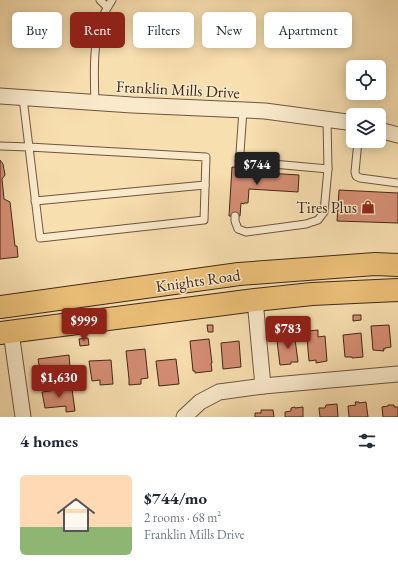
<!DOCTYPE html>
<html lang="en">
<head>
<meta charset="utf-8">
<style>
  :root { --surface:#fff; --page:#f6f6f7; --text:#1f2937; --muted:#747a83; --line:#e0e1e3; --accent:#8f2418 }
  body { margin:0; font-family:"EB Garamond",serif; background:var(--page); color:var(--text); height:100vh; display:flex; flex-direction:column; font-size:15px; white-space:nowrap }
  * { box-sizing:border-box; margin:0 }
  p { font-size:13px; color:var(--muted) }
  .icon { flex:none; width:22px; height:22px; fill:none; stroke:currentColor; stroke-width:2; stroke-linecap:round; stroke-linejoin:round }
  .map { position:relative; height:417px; overflow:hidden }
  .sheet { display:flex; flex-direction:column; background:var(--surface); flex:1 }
  .sheet>* { flex:none }
  .hud { position:absolute; left:12px; top:12px; width:374px; height:36px; display:flex; gap:8px }
  .buttons { position:absolute; left:346px; top:60px; display:grid; gap:8px }
  .buttons a { display:grid; place-items:center; width:40px; height:40px; border-radius:6px; background:var(--surface); box-shadow:0 2px 10px #0003; font-size:20px }
  .price { position:absolute; translate:-50% -34px; padding:0 9px; border-radius:4px; background:var(--accent); color:#fff; font-size:13px; line-height:26px; filter:drop-shadow(0 1px 2px #0008) }
  .price::after { content:''; position:absolute; left:50%; top:24px; width:12px; height:9px; margin-left:-6px; background:inherit; clip-path:polygon(0 0,100% 0,50% 100%) }
  .price.on { background:#222; color:#fff }
  ul { padding:0; list-style:none }
  li { display:flex; align-items:center; gap:12px; height:100px; padding:0 20px }
  li+li { border-top:1px solid var(--line) }
  li span { display:grid; place-items:center; flex:none; width:112px; height:80px; border-radius:6px; color:#555 }
  li>.icon { margin-inline-start:auto }
  span .icon { width:48px; height:48px; fill:#fffc; stroke-width:1 }
  li b { font-size:17px }
  h2 { display:flex; justify-content:space-between; align-items:center; height:48px; padding:0 20px; font-size:17px }
  .chip { padding:0 14px; border-radius:6px; background:var(--surface); box-shadow:0 2px 10px #0003; font-size:14px; line-height:36px }
  .chip.on { background:var(--accent); color:#fff }
  .map>svg:first-child { display:block }
</style>
</head>
<body>
<div class="map">
<svg width="398" height="417" viewBox="0 0 398 417">
  <rect width="100%" height="100%" fill="#f8dfb0"/>
  <filter id="stains"><feTurbulence type="fractalNoise" baseFrequency=".005" numOctaves="4"/><feColorMatrix values="0 0 0 0 .2 0 0 0 0 .09 0 0 0 0 .02 0 0 0 .5 -.17"/></filter>
  <radialGradient id="worn" r=".72"><stop offset=".6" stop-color="#630" stop-opacity="0"/><stop offset="1" stop-color="#630" stop-opacity=".3"/></radialGradient>
  <!-- building -->
  <g fill="#d68e74" stroke="#402819">
    <polygon points="0,160 3,164 5,175 2,179 4,199 10,202 15,246 17,246 18,257 0,259"/>
    <polygon points="232,167 243,168 243,169 250,169 250,172 299,175 298,192 249,189 248,203 244,203 244,204 241,203 240,216 229,216"/>
    <polygon points="339,190 398,193 398,223 337,221"/>
    <polygon points="353,315 361,315 361,320 353,321"/>
    <polygon points="207,325 213,325 213,332 208,332"/>
    <polygon points="389,325 391,347 385,348 385,349 383,349 384,351 373,350 371,326"/>
    <polygon points="318,330 318,337 325,336 327,361 316,363 316,360 309,361 307,338 308,338 308,331"/>
    <polygon points="294,333 295,339 298,362 291,362 291,364 280,365 277,341 285,340 284,334"/>
    <polygon points="361,333 363,357 352,358 352,357 345,357 343,335"/>
    <polygon points="88,338 89,345 80,346 79,339"/>
    <polygon points="209,339 212,363 211,363 212,371 195,373 195,371 193,371 190,341"/>
    <polygon points="239,341 241,367 223,369 221,343"/>
    <polygon points="145,349 148,378 141,379 141,384 129,385 129,379 126,351"/>
    <polygon points="69,355 70,367 62,368 63,373 41,376 38,359"/>
    <polygon points="176,359 179,384 159,386 156,361"/>
    <polygon points="111,360 113,384 100,385 100,380 92,381 89,361"/>
    <polygon points="82,379 83,384 74,385 74,380"/>
    <polygon points="65,389 72,389 75,411 66,412 66,406 45,408 42,392"/>
    <polygon points="355,402 359,402 359,403 366,402 368,417 349,417 348,406 356,405"/>
    <polygon points="337,404 338,417 320,417 319,408 325,408 326,405"/>
    <polygon points="388,405 394,405 394,407 398,407 398,417 383,417 382,407 388,406"/>
    <polygon points="295,407 295,408 303,407 303,417 285,417 285,412 291,411 291,408"/>
    <polygon points="261,410 273,410 274,417 255,417 255,413 261,413"/>
  </g>
  <g fill="none" stroke-linecap="round" stroke-linejoin="round">
    <!-- service casing -->
    <g stroke="#6e563f" stroke-width="9">
      <g id="service">
        <polyline points="100,0 107,7"/>
        <path d="M95 103C94 68 91 30 112 0"/>
        <polyline points="358,141 355,172 356,176 360,178 398,183"/>
        <path d="M0 146 29 147 206 157 204 220 40 238C34 191 29 144 23 98"/>
        <polyline points="239,161 328,169"/>
        <polyline points="239,167 243,110"/>
        <polyline points="35,201 205,185"/>
        <polyline points="235,216 235,221 238,229 246,232 306,224 318,220 324,212 328,169 327,120"/>
      </g>
    </g>
    <!-- minor casing -->
    <g stroke="#6e563f" stroke-width="17">
      <g id="minor">
        <polyline points="0,96 132,105 265,111 347,122 353,124"/>
        <polyline points="379,130 398,135"/>
        <polyline points="255,300 263,386"/>
        <polyline points="11,332 23,417"/>
        <polyline points="184,417 200,402 219,392 263,386 398,374"/>
      </g>
    </g>
    <!-- primary casing -->
    <g stroke="#402819" stroke-width="24">
      <g id="primary">
        <polyline points="0,307 239,274 375,264 398,265"/>
        <polyline points="0,333 255,300 312,294 398,290"/>
      </g>
    </g>
    <!-- service -->
    <use href="#service" stroke="#faeacc" stroke-width="7"/>
    <!-- minor -->
    <use href="#minor" stroke="#faeacc" stroke-width="15"/>
    <!-- primary -->
    <use href="#primary" stroke="#ecc078" stroke-width="22"/>
  </g>
  <!-- icons -->
  <defs>
    <g id="shop-bare" transform="scale(1.08)"><path d="M-5-2.5h2.3a2.7 3.5 0 0 1 5.4 0H5L5.5 6h-11ZM-1.5-2.5h3a1.5 2.3 0 0 0-3 0Z" fill="#8f2418" stroke="#faeacc" stroke-width="2.5" paint-order="stroke"/></g>
  </defs>
  <g fill-rule="evenodd">
    <use href="#shop-bare" x="368" y="207"/>
  </g>
  <g text-anchor="middle" stroke-width="3" stroke-linejoin="round" paint-order="stroke">
    <!-- street labels -->
    <g font-size="16" fill="#402819" stroke="#faeacc">
      <text transform="translate(178 89) rotate(3)" y="6">Franklin Mills Drive</text>
      <text transform="translate(198 280) rotate(-8)" y="6">Knights Road</text>
    </g>
    <!-- poi labels -->
    <g font-size="16" fill="#402819" stroke="#faeacc" text-anchor="end">
      <text x="357" y="213">Tires Plus</text>
    </g>
  </g>
  <rect width="100%" height="100%" filter="url(#stains)"/>
  <rect width="100%" height="100%" fill="url(#worn)"/>
</svg>
<div class="buttons">
<a><svg class="icon" aria-label="locate" viewBox="0 0 24 24"><circle cx="12" cy="12" r="6"/><path d="M12 2v4M12 18v4M2 12h4M18 12h4"/></svg></a>
<a><svg class="icon" aria-label="layers" viewBox="0 0 24 24"><path d="M12 4l9 5-9 5-9-5zM3 14l9 5 9-5"/></svg></a>
</div>
<b class="price on" style="left:257px;top:186px">$744</b>
<b class="price" style="left:84px;top:342px">$999</b>
<b class="price" style="left:288px;top:350px">$783</b>
<b class="price" style="left:59px;top:399px">$1,630</b>
<div class="hud">
<a class="chip">Buy</a>
<a class="chip on">Rent</a>
<a class="chip">Filters</a>
<a class="chip">New</a>
<a class="chip">Apartment</a>
</div>
</div>
<section class="sheet">
<h2>4 homes<svg class="icon" aria-label="filters" viewBox="0 0 24 24"><path d="M4 7h16M4 17h16"/><circle cx="9" cy="7" r="2"/><circle cx="15" cy="17" r="2"/></svg></h2>
<ul>
<li><span style="background:linear-gradient(#ffd9b3 65%,#8fb573 0)"><svg class="icon" aria-label="home" viewBox="0 0 24 24"><path d="M3 11l9-7 9 7M6 9v11h12V9"/></svg></span><div><b>$744/mo</b><p>2 rooms · 68 m²</p><p>Franklin Mills Drive</p></div></li>
</ul>
</section>
</body>
</html>
